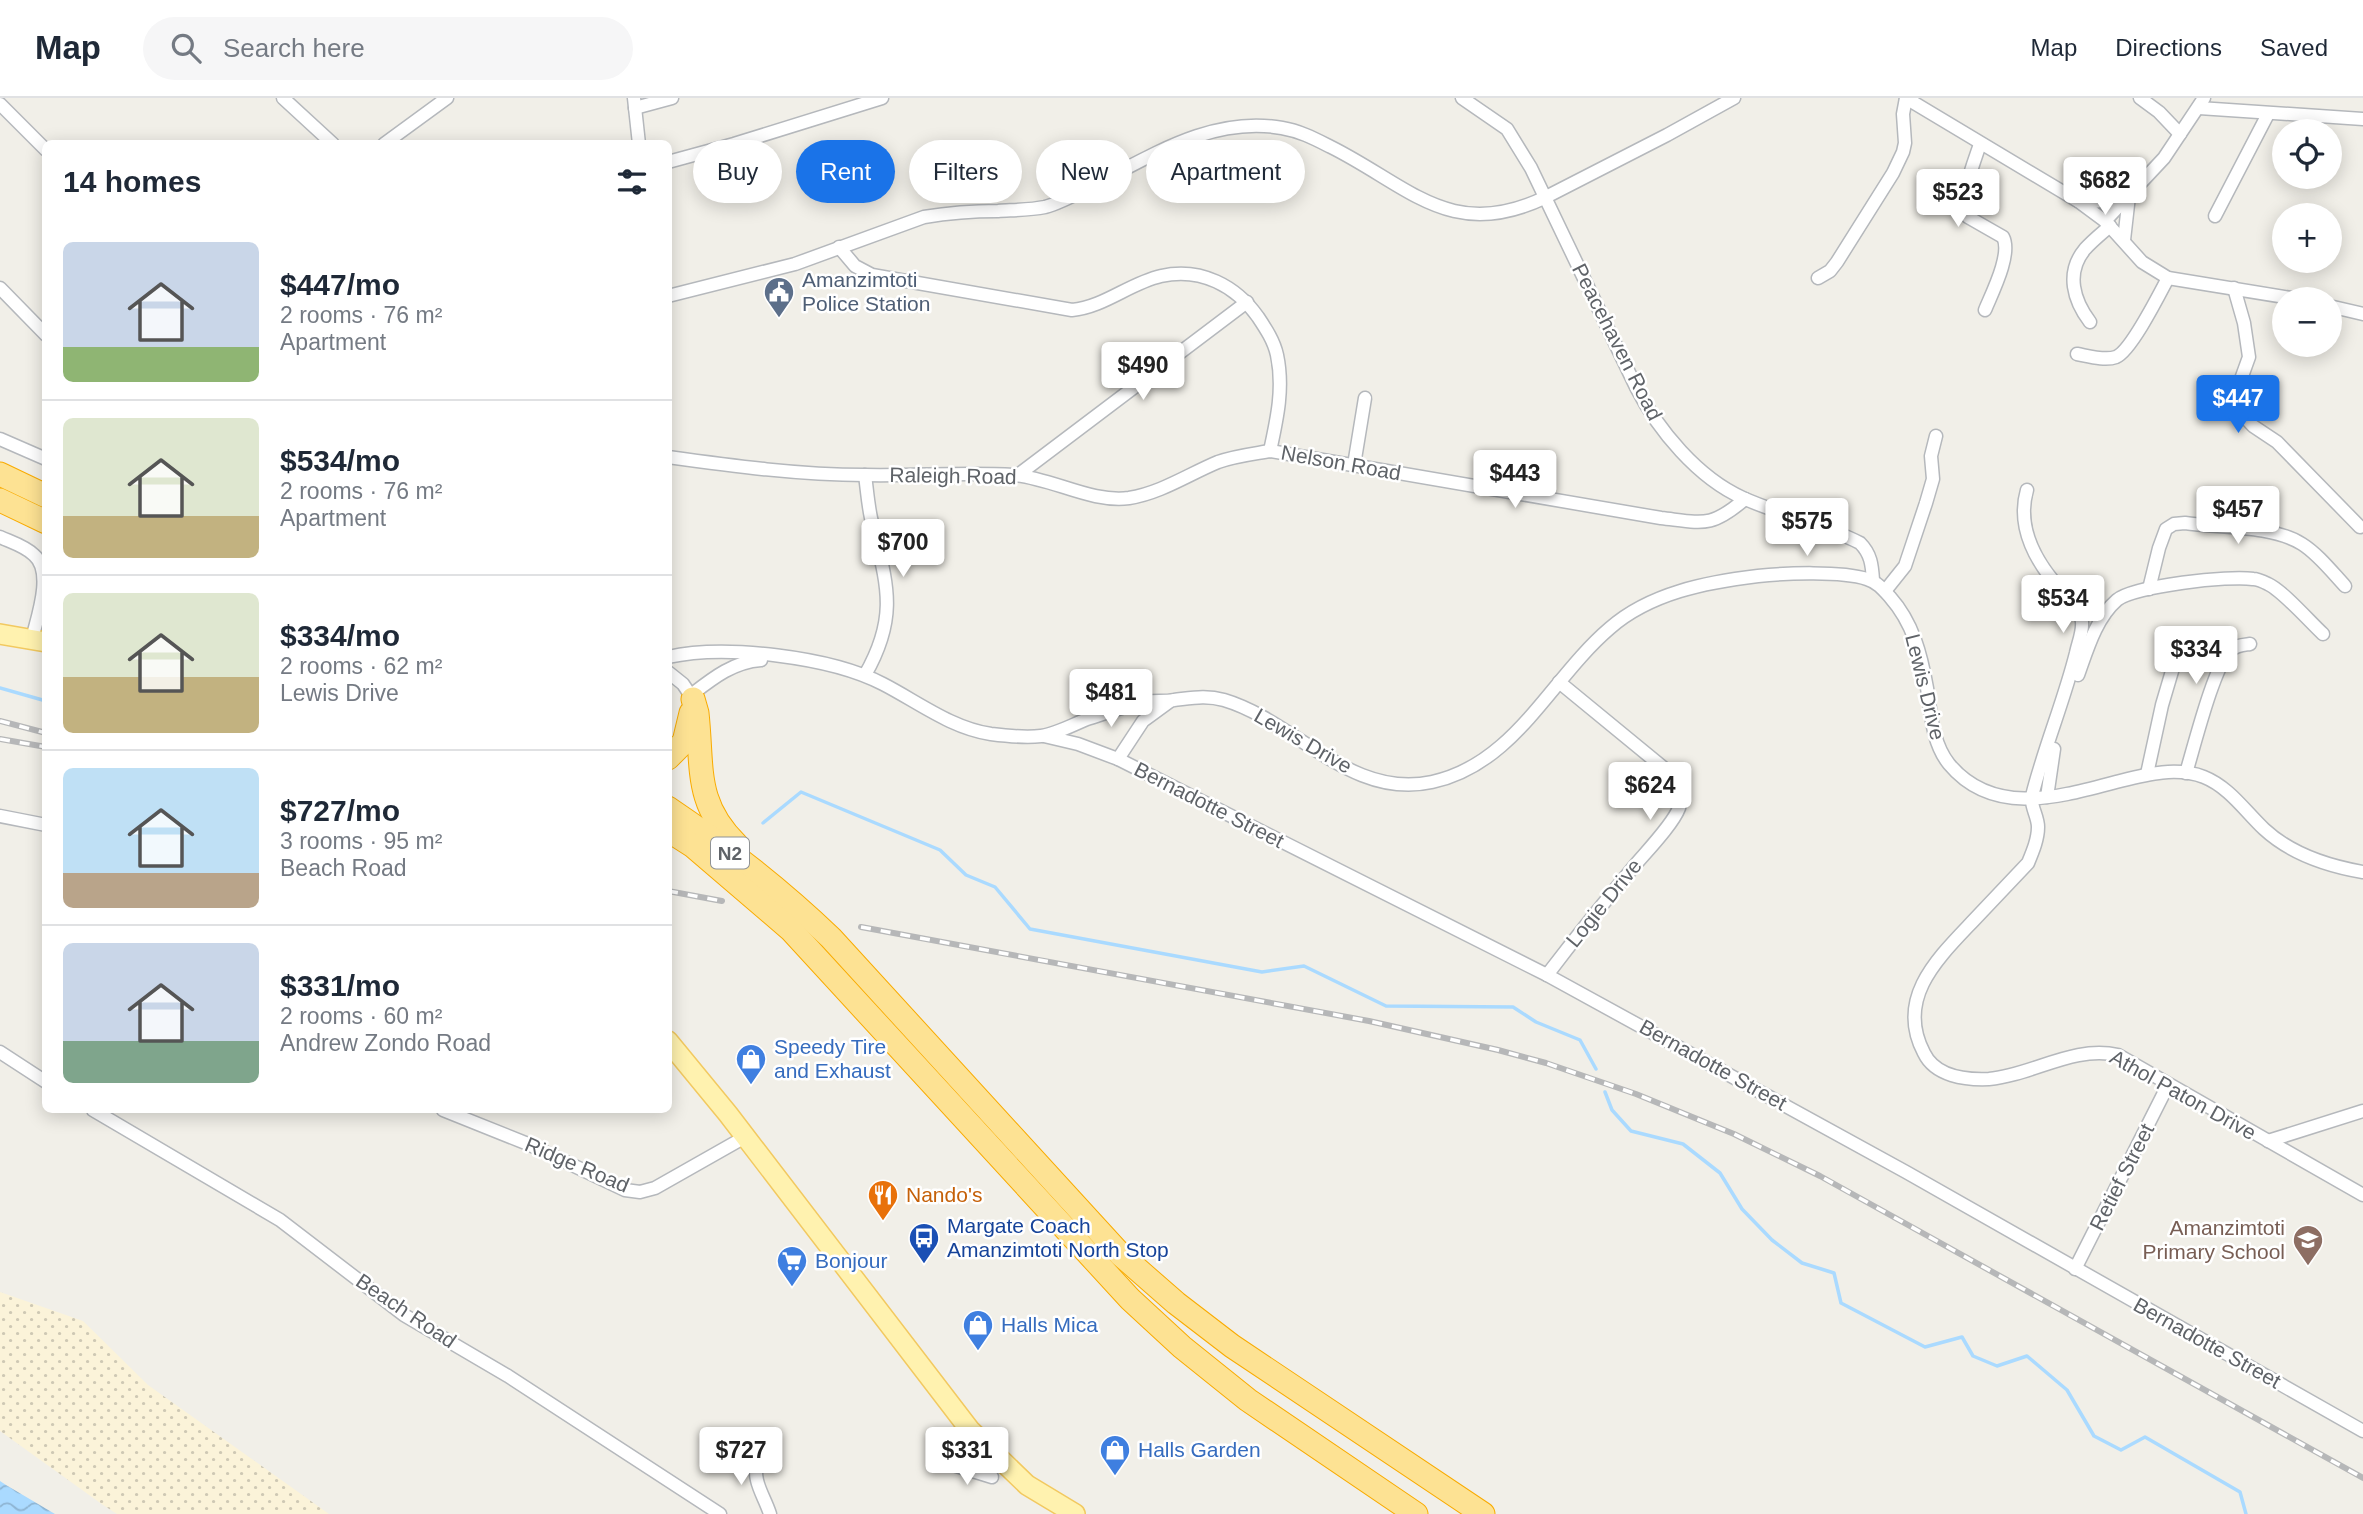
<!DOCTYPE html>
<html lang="en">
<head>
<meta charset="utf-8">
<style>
  :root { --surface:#fff; --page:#f6f6f7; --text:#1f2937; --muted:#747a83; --line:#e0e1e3; --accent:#1a73e8 }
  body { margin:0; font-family:Helvetica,sans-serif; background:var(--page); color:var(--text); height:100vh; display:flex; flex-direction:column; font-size:26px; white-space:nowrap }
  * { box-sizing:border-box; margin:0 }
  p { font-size:23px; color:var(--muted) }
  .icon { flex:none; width:38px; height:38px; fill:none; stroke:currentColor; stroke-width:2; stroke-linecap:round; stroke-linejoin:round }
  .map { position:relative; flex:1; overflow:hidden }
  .drawer { position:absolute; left:42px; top:42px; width:630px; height:973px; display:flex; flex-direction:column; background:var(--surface); border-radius:10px; box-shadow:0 4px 18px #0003 }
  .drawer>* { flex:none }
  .top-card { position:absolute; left:693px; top:42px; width:665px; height:63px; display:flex; gap:14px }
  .buttons { position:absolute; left:2272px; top:21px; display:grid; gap:14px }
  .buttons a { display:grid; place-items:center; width:70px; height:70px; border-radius:50%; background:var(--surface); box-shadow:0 4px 18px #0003; font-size:35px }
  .price { position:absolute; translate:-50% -60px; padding:0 16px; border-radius:7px; background:#fff; color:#222; font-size:23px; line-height:46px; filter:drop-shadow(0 2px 4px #0008) }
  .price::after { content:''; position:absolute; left:50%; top:42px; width:21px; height:16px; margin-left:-10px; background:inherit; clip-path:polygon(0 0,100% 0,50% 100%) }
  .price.active { background:var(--accent); color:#fff }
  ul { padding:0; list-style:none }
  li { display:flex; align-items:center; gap:21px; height:175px; padding:0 21px }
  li+li { border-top:2px solid var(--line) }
  li span { display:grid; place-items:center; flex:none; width:196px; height:140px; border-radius:10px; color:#555 }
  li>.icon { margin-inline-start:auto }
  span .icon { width:84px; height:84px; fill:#fffc; stroke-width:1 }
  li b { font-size:30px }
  h2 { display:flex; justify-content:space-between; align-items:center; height:84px; padding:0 21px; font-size:30px }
  .tag { padding:0 24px; border-radius:32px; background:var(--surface); box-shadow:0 4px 18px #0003; font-size:24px; line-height:63px }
  .tag.active { background:var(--accent); color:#fff }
  header { display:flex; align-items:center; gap:42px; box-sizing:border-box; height:98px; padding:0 35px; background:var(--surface); border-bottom:2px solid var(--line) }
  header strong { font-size:33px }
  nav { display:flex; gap:38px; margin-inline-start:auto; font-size:24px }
  .search { width:490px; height:63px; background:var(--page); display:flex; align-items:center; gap:18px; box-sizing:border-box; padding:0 24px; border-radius:38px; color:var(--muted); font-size:26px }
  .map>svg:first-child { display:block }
</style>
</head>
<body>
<header>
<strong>Map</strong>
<div class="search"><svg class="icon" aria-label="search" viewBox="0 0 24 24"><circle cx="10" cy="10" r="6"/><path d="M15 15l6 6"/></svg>Search here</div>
<nav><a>Map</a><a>Directions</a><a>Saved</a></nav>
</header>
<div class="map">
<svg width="2363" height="1416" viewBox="0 0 2363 1416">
  <defs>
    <pattern id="sand-dots" width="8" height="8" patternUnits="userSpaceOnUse" patternTransform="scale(1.75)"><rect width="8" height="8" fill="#fbf3d9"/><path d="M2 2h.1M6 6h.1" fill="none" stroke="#cec8b4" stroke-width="1.8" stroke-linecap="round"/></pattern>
    <pattern id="water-waves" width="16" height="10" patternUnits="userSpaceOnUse" patternTransform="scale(1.75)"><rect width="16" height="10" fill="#aadaff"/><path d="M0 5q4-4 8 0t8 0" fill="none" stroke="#8eb4d2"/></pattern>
  </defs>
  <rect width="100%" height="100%" fill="#f1efe8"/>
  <!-- sand -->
  <polygon fill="url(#sand-dots)" points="0,1194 83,1223 148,1287 329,1416 117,1416 103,1407 0,1333"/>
  <!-- water -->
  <polygon fill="url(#water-waves)" points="0,1383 6,1387 55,1416 0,1416"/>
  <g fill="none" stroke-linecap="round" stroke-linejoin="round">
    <!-- stream -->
    <g stroke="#aadaff" stroke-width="3.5">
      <polyline points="0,590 46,603"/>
      <polyline points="763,725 801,694 940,752 966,777 995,789 1030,831 1262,874 1304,868 1386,908 1513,909 1536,924 1580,942 1596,971"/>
      <polyline points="1605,994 1612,1012 1631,1033 1683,1046 1720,1075 1742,1111 1772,1142 1802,1165 1834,1175 1841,1205 1925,1249 1962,1239 1973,1258 1997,1268 2027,1258 2067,1292 2094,1338 2121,1352 2145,1339 2240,1394 2246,1416"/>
    </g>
    <!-- minor casing -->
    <g stroke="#b5b8bc" stroke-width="15">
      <g id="minor">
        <polyline points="283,0 333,46"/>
        <polyline points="634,0 639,46"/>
        <path d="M1462 0 1507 31 1531 70 1636 289C1658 332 1698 380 1743 400 1781 417 1823 426 1860 445 1871 456 1872 467 1873 482"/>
        <polyline points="1906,0 2078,103 2105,123 2142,164 2168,180 2297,201"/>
        <polyline points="2140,0 2159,14 2180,36"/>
        <polyline points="0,6 46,52"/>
        <polyline points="635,10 672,0"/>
        <polyline points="2199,10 2363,21"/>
        <polyline points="384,46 447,0"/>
        <path d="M1980 46C1975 62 1957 105 1968 119L2003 139C2012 156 1992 195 1985 212"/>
        <polyline points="668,64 734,46 882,0"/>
        <polyline points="2078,103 2094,104 2129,98 2124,142"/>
        <polyline points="2215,118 2268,16"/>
        <polyline points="2105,123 2164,60 2204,0"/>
        <path d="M839 149 855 168 872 177 1072 212C1104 209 1130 185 1161 178 1201 169 1236 188 1258 219 1266 231 1274 243 1277 257 1284 290 1277 321 1270 353"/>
        <polyline points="1818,180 1830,173 1837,164 1893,75 1903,54 1905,45 1903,16 1906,0"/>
        <polyline points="0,190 46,237"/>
        <polyline points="2234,190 2244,225 2249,259 2236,295 2240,314 2253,328 2277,344 2360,429"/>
        <path d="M668 198 795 166 924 119C948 115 973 113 998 113 1013 112 1030 112 1045 109 1063 104 1082 93 1098 85 1156 55 1215 18 1282 30 1300 33 1315 41 1331 49 1409 88 1451 144 1544 100L1667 37 1734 0"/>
        <polyline points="2329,208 2363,216"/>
        <path d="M2090 224C2074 203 2065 175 2085 151 2092 143 2102 135 2110 128"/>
        <path d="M2077 256C2088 258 2105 263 2116 259 2131 253 2160 195 2168 180"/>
        <polyline points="0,341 46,361"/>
        <path d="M668 359C733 368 800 377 865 377 915 378 964 374 1014 377 1052 380 1091 405 1129 400 1161 395 1189 376 1218 364 1235 358 1253 356 1270 353L1661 420C1704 425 1711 430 1745 401"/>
        <polyline points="1354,367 1365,300"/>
        <polyline points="1018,377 1247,204"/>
        <path d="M2027 392C2016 430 2037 466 2062 493 2069 502 2081 512 2082 524 2083 534 2078 545 2076 555 2064 603 2044 650 2032 698 2030 708 2038 718 2038 729 2038 741 2033 753 2028 765 2010 784 1992 803 1974 822 1938 860 1895 900 1924 955 1935 978 1965 982 1989 981 2033 977 2073 947 2118 957L2363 1097"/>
        <path d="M0 439C11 444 25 448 34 457 54 474 37 520 32 541"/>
        <path d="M2149 491 2159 450 2166 431 2174 426 2185 425C2220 430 2272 427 2302 446 2318 456 2332 474 2345 488"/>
        <polyline points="1885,493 1905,468 1926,405 1933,381 1931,358 1936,338"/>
        <path d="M668 559C725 546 831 559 883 586 918 604 951 630 991 636 1007 638 1025 640 1041 638 1056 636 1072 627 1087 621 1106 615 1126 608 1145 604 1155 602 1164 604 1174 602 1192 600 1206 597 1224 602 1295 623 1351 702 1432 684 1515 666 1550 581 1610 530 1650 495 1707 484 1758 478 1785 475 1842 473 1867 481 1877 484 1883 491 1890 499 1913 525 1921 556 1927 590 1931 615 1932 645 1949 666 1993 719 2059 699 2116 684 2144 677 2175 668 2204 679 2229 689 2245 713 2264 731 2291 756 2328 768 2363 774"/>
        <polyline points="668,574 683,586 693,601"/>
        <path d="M865 577C900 516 886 484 871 420 868 406 867 392 865 377"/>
        <path d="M2078 577C2087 552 2096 520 2117 502 2134 488 2230 477 2253 481 2257 481 2264 484 2268 486 2283 493 2309 523 2323 536"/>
        <path d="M691 597C713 580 733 564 761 562"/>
        <polyline points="1044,638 1078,646 1118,661 1547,877 1906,1074 2363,1333"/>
        <polyline points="1118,661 1143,623 1169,604"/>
        <path d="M2186 675C2194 649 2214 568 2230 553 2236 547 2243 547 2250 546"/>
        <polyline points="2147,676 2162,607 2175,563"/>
        <polyline points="2047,699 2054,651"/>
        <polyline points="0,718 46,727"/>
        <path d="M1547 877C1576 839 1605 803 1636 766 1647 753 1673 726 1679 710 1684 696 1673 682 1665 671L1559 584"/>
        <polyline points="0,954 46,984"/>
        <polyline points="93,1012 280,1122 404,1217 508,1278 720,1416"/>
        <polyline points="443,1012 528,1046 625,1092 640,1094 655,1090 745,1039"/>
        <polyline points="2268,1043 2363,1013"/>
        <polyline points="2075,1171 2168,987"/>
        <path d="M758 1362C751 1382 764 1397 770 1416"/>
        <polyline points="950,1366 992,1379"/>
      </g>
    </g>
    <!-- primary casing -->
    <g stroke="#f2c960" stroke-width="22">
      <g id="primary">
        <polyline points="0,536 46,544"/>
        <polyline points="668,943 728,1016 970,1332 1027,1387 1075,1416"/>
      </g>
    </g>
    <!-- motorway casing -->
    <g stroke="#f9ab00" stroke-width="25">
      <g id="motorway">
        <polyline points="0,376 46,398"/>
        <polyline points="0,402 46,424"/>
        <path d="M693 601 697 615C703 670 694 705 737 747"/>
        <polyline points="668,660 684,644 691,615"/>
        <path d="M668 710C726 749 781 792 831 840L1120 1156 1176 1205 1232 1248 1483 1416"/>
        <polyline points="668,732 693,748 791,832 1130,1201 1182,1249 1248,1302 1416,1416"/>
      </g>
    </g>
    <!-- minor -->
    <use href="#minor" stroke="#fff" stroke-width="12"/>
    <!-- primary -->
    <use href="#primary" stroke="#fff2af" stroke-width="19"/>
    <!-- motorway -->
    <use href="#motorway" stroke="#fde293" stroke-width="23"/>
    <!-- rail casing -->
    <g stroke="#b6b7b8" stroke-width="6">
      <g id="rail">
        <polyline points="0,623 46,635"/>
        <polyline points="0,641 46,649"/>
        <polyline points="668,793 722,803"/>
        <polyline points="861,829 1369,923 1498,952 1546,965 1636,996 1734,1036 1820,1078 2363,1380"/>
      </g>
    </g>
    <!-- rail -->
    <use href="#rail" stroke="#fff" stroke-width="3.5" stroke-dasharray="10" stroke-linecap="butt"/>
  </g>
  <!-- icons -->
  <defs>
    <g id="civic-pin" transform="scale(1.575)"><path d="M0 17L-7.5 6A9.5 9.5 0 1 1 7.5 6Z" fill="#5c6f8a" stroke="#fff"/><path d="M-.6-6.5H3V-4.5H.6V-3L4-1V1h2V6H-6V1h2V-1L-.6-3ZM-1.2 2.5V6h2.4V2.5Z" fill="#fff"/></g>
    <g id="shop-pin" transform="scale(1.575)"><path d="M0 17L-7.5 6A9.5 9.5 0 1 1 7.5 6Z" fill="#3f7fe0" stroke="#fff"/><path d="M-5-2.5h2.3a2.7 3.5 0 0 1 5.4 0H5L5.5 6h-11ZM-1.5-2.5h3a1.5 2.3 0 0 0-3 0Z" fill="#fff"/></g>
    <g id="restaurant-pin" transform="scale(1.575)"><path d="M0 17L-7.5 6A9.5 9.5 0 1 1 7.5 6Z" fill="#e8710a" stroke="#fff"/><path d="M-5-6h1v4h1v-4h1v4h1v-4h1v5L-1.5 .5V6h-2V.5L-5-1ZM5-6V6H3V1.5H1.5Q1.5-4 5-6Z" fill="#fff"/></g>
    <g id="bus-pin" transform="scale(1.575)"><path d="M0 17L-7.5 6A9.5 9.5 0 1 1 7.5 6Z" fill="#1a4fb4" stroke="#fff"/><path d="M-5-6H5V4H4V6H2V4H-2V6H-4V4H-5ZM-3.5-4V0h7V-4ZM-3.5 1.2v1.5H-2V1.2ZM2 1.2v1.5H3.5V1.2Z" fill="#fff"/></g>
    <g id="school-pin" transform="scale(1.575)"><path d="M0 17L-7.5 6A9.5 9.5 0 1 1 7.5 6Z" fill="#8d6e63" stroke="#fff"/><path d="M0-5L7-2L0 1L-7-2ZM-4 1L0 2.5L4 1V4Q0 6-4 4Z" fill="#fff"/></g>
    <g id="supermarket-pin" transform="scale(1.575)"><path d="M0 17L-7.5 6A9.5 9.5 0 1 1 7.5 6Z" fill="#3f7fe0" stroke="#fff"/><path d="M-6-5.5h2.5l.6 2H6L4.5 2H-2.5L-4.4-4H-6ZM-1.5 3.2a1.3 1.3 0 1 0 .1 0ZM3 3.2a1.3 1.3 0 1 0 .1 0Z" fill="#fff"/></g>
  </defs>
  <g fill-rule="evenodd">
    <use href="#civic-pin" x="779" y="194"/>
    <use href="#shop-pin" x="751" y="961"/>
    <use href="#restaurant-pin" x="883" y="1097"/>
    <use href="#bus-pin" x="924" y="1140"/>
    <use href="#school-pin" x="2308" y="1142"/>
    <use href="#supermarket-pin" x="792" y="1163"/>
    <use href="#shop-pin" x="978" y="1227"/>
    <use href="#shop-pin" x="1115" y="1352"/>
  </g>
  <g text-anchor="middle" stroke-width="5" stroke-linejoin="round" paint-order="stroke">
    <!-- shield labels -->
    <rect fill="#fff" stroke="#8f9295" stroke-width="2" x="711" y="739.5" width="38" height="31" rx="5"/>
    <g font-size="19" font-weight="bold" fill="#5f6368">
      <text x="730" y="762">N2</text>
    </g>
    <!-- service labels -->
    <g font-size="21" fill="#4e5e75" stroke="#fff" text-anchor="start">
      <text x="802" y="189">Amanzimtoti<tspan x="802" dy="24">Police Station</tspan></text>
    </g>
    <!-- street labels -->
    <g font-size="21" fill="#5f6368" stroke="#fff">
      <text transform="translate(1617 244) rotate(63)" y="7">Peacehaven Road</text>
      <text transform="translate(1341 365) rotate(10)" y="7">Nelson Road</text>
      <text transform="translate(953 378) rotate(1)" y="7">Raleigh Road</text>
      <text transform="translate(1925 589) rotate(76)" y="7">Lewis Drive</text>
      <text transform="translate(1303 643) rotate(30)" y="7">Lewis Drive</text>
      <text transform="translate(1209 707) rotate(27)" y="7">Bernadotte Street</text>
      <text transform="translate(1604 805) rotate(-51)" y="7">Logie Drive</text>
      <text transform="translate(1713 967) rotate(29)" y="7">Bernadotte Street</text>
      <text transform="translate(2183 997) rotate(29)" y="7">Athol Paton Drive</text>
      <text transform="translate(577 1067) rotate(23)" y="7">Ridge Road</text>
      <text transform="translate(2122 1079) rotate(-63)" y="7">Retief Street</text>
      <text transform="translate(406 1213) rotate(34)" y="7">Beach Road</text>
      <text transform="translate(2207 1245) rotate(29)" y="7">Bernadotte Street</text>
    </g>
    <!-- shop labels -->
    <g font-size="21" fill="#366cbe" stroke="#fff" text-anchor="start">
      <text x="774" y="956">Speedy Tire<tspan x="774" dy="24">and Exhaust</tspan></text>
      <text x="815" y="1170">Bonjour</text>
      <text x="1001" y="1234">Halls Mica</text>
      <text x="1138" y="1359">Halls Garden</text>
    </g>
    <!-- food labels -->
    <g font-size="21" fill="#c56008" stroke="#fff" text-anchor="start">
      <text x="906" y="1104">Nando's</text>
    </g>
    <!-- transit labels -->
    <g font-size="21" fill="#164399" stroke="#fff" text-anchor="start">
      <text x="947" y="1135">Margate Coach<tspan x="947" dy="24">Amanzimtoti North Stop</tspan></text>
    </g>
    <!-- education labels -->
    <g font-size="21" fill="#785e54" stroke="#fff" text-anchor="end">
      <text x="2285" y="1137">Amanzimtoti<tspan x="2285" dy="24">Primary School</tspan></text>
    </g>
  </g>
</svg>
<div class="buttons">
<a><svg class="icon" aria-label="locate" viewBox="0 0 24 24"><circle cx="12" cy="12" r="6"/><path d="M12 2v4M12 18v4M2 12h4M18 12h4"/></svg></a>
<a>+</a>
<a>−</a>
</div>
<b class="price" style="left:2105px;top:119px">$682</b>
<b class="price" style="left:1958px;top:131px">$523</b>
<b class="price" style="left:1143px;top:304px">$490</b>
<b class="price active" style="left:2238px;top:337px">$447</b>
<b class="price" style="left:1515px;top:412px">$443</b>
<b class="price" style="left:2238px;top:448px">$457</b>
<b class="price" style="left:1807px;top:460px">$575</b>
<b class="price" style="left:903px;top:481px">$700</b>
<b class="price" style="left:2063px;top:537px">$534</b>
<b class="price" style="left:2196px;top:588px">$334</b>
<b class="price" style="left:1111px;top:631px">$481</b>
<b class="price" style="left:1650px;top:724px">$624</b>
<b class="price" style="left:741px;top:1389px">$727</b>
<b class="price" style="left:967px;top:1389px">$331</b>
<div class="top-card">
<a class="tag">Buy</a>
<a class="tag active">Rent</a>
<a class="tag">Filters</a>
<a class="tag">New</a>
<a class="tag">Apartment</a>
</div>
<section class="drawer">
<h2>14 homes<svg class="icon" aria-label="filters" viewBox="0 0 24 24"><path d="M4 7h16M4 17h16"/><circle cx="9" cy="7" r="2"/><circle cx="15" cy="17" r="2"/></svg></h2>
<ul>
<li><span style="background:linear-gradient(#c9d6e8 75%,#8fb573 0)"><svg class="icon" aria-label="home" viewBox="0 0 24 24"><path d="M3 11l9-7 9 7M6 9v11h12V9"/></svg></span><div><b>$447/mo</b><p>2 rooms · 76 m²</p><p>Apartment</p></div></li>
<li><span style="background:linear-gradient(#dfe7d0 70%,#c2b280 0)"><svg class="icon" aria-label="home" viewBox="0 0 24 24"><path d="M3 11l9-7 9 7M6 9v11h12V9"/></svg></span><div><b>$534/mo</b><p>2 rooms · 76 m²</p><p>Apartment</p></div></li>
<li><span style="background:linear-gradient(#dfe7d0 60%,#c2b280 0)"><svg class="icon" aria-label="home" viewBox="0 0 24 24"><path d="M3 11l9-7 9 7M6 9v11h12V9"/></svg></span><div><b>$334/mo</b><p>2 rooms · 62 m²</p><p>Lewis Drive</p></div></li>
<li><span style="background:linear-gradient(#bfe0f5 75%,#b9a48a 0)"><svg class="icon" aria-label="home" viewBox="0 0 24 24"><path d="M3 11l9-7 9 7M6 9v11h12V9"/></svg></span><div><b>$727/mo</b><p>3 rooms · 95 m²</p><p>Beach Road</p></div></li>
<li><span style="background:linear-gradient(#c9d6e8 70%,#7fa58c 0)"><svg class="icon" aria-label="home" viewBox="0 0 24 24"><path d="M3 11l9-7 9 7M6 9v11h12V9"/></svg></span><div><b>$331/mo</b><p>2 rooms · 60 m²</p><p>Andrew Zondo Road</p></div></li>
</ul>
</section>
</div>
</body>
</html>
